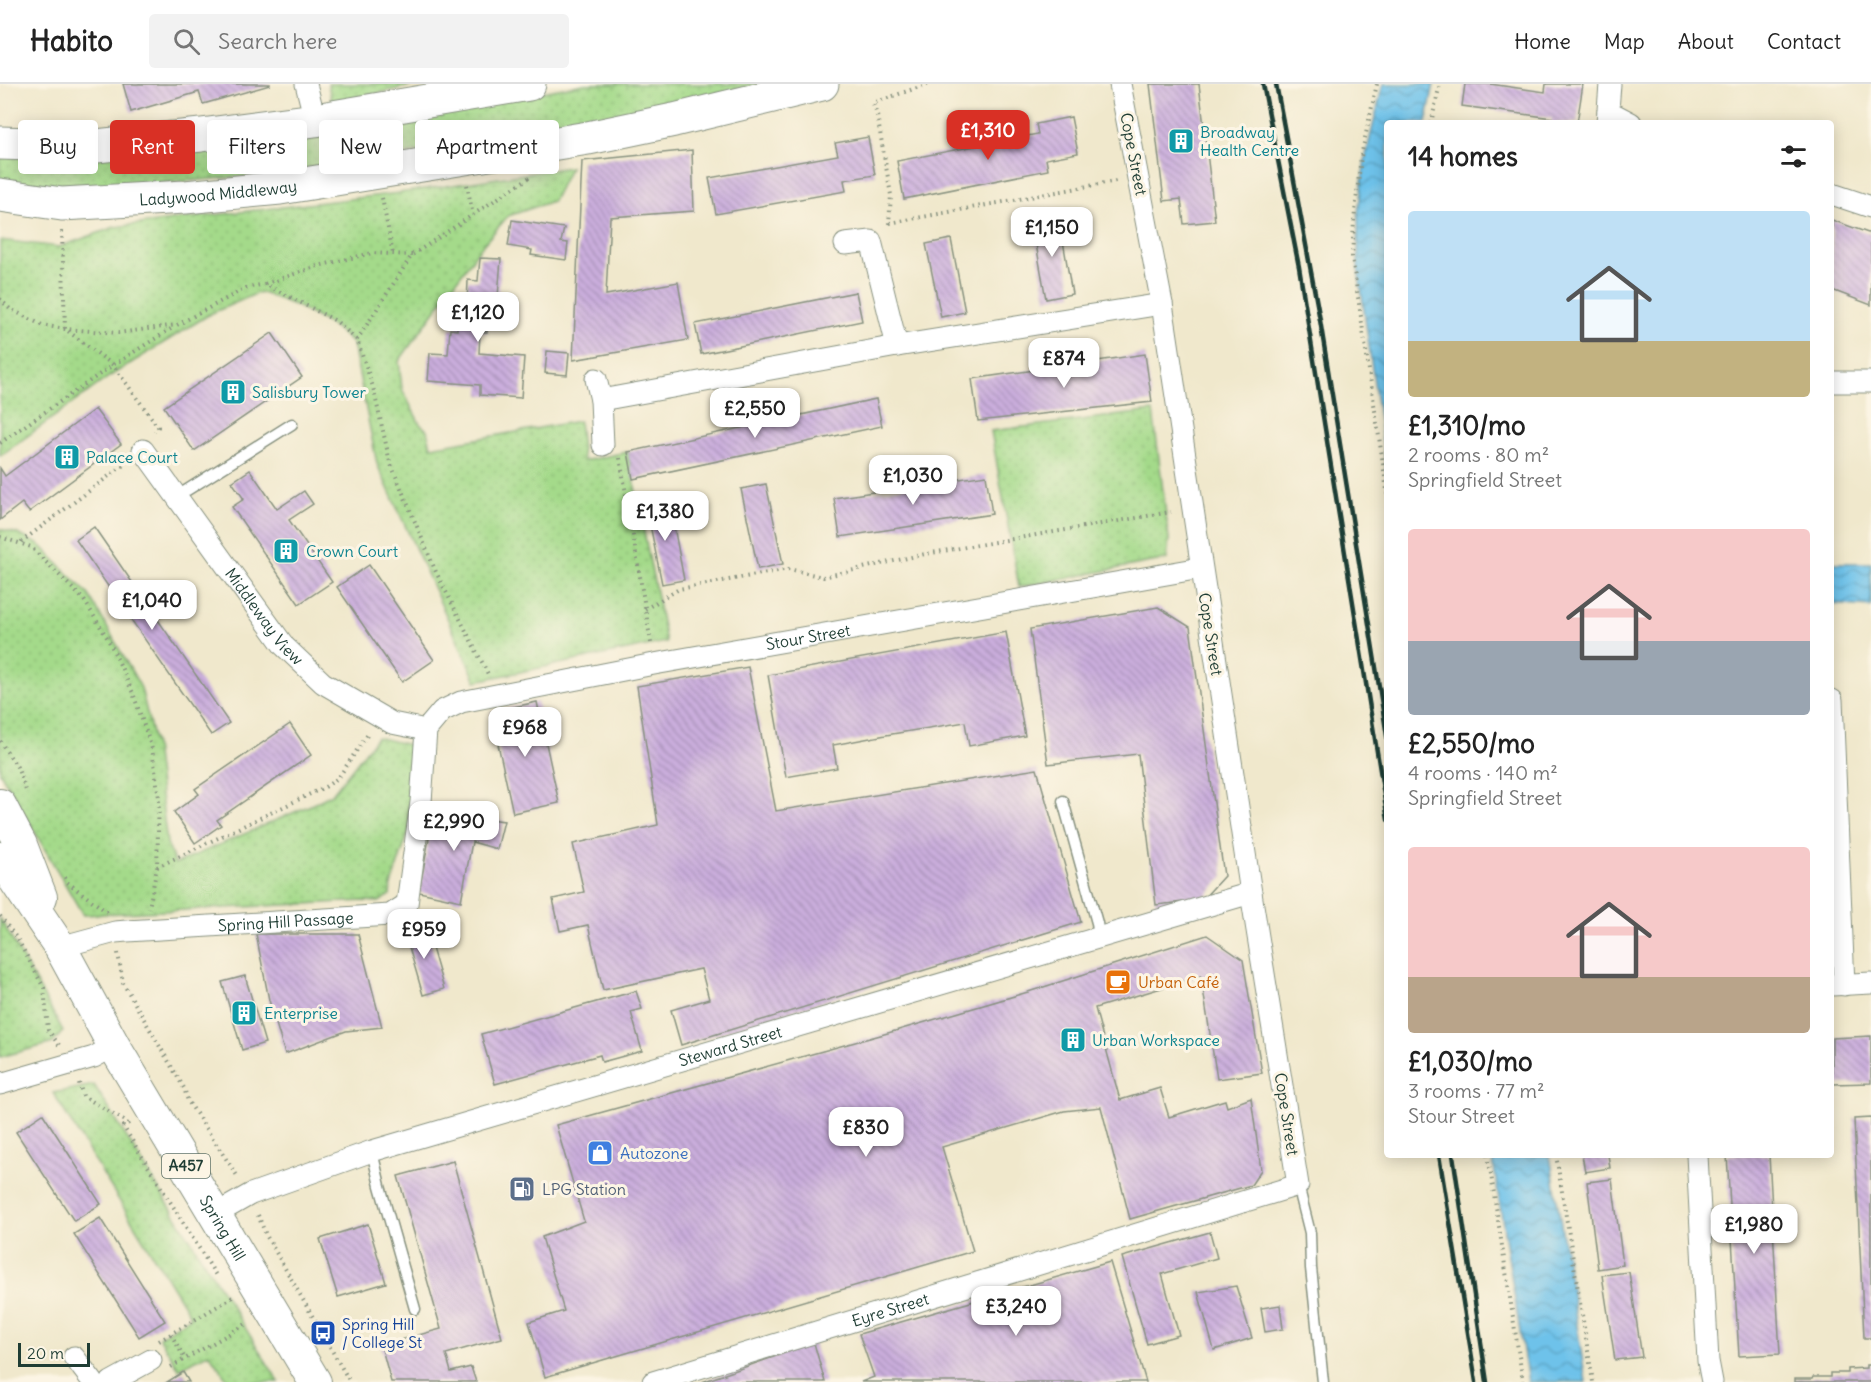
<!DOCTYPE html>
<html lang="en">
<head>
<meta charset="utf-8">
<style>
  :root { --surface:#fff; --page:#f2f2f2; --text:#222; --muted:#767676; --line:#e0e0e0; --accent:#d93025 }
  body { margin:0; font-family:Delius,sans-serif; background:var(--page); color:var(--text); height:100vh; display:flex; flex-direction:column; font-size:22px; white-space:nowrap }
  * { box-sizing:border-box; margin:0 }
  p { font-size:20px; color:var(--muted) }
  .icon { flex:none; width:33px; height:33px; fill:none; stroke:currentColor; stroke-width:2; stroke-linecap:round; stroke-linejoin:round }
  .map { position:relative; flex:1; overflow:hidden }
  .sheet { position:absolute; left:1384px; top:36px; width:450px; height:1038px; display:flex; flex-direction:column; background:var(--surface); border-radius:6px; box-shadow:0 3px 15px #0003 }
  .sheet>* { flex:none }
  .hud { position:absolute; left:18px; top:36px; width:570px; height:54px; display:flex; gap:12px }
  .scale { position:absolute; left:18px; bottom:15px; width:72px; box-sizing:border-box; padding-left:6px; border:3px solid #1f3d34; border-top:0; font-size:16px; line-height:21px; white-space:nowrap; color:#1f3d34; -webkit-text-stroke:4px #fcf5e5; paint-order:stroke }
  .price { position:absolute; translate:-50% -51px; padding:0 14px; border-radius:12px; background:#fff; color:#222; font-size:20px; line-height:39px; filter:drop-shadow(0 2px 3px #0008) }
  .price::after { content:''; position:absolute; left:50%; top:36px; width:18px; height:14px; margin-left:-9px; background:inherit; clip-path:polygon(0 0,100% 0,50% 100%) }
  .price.selected { background:var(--accent); color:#fff }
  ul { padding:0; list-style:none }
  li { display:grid; align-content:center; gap:12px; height:318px; padding:0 24px }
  li span { display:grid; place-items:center; height:186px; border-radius:6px; color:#555 }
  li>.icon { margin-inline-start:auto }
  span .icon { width:108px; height:108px; fill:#fffc; stroke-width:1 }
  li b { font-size:26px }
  h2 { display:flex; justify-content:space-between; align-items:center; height:72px; padding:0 24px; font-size:26px }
  .chip { padding:0 21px; border-radius:6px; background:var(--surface); box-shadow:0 3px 15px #0003; font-size:21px; line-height:54px }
  .chip.selected { background:var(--accent); color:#fff }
  header { display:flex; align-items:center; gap:36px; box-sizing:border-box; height:84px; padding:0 30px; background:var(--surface); border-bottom:2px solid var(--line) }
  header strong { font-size:28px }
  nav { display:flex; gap:33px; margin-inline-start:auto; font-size:21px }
  .search { width:420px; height:54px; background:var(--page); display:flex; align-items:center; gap:15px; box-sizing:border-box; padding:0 21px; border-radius:6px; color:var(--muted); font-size:22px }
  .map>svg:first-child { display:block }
</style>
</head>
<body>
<header>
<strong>Habito</strong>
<div class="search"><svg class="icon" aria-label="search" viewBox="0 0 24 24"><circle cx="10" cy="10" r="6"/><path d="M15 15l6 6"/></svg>Search here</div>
<nav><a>Home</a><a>Map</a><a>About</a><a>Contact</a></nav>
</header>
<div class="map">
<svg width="1871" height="1298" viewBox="0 0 1871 1298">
  <defs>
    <pattern id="green-dots" width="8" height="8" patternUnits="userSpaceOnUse" patternTransform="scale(1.5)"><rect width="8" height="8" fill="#a4da8a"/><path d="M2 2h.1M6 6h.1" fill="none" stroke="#8dbc78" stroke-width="1.8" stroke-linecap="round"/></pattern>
    <pattern id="water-waves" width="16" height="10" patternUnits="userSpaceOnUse" patternTransform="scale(1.5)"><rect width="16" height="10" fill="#6ec2ea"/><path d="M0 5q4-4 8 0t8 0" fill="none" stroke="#5a9fbe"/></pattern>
    <pattern id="building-back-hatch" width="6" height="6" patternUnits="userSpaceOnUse" patternTransform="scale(1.5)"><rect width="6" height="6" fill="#cbaedd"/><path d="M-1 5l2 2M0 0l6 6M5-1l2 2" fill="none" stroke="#a48fb4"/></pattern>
  </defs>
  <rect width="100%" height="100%" fill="#fcf5e5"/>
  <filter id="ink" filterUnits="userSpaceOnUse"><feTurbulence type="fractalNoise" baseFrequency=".0167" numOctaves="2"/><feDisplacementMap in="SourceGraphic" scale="12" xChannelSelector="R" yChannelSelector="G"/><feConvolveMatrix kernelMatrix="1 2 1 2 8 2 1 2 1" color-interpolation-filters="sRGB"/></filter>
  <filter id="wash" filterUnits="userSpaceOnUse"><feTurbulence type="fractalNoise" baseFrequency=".008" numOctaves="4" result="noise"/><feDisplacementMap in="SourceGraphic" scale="24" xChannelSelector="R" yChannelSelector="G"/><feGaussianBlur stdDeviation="1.35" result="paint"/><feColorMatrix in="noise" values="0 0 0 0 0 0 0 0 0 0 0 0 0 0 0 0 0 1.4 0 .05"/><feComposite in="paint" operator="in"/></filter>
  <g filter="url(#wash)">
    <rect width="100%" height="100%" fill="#f0e8cc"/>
    <!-- green -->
    <g fill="url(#green-dots)" stroke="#628c5f" stroke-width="1.5">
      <polygon points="328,0 420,0 332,19"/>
      <polygon points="585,0 761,0 583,42 273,90 63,107 0,96 0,73 531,10"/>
      <polygon points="570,83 553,117 508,132 481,163 399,277 402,305 420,340 427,346 431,363 579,337 583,377 628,368 666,558 476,597 377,380 353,260 334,243 297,222 260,208 210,230 110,292 0,372 0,156 59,163 115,143 399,109"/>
      <polygon points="1153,327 1169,455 1167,475 1019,503 991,347"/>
      <polygon points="0,445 18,450 40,461 89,511 141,604 155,662 167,759 175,780 311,721 332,710 377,653 417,663 411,741 391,801 390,811 379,818 364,817 83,831 0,688"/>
      <polygon points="0,834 63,947 53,959 0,973"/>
      <polygon points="94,1001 279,1298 229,1298 209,1269 179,1285 159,1253 191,1233 53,1009"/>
    </g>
    <!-- water -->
    <g fill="url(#water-waves)" stroke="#46808f" stroke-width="1.5">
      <polygon points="1383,0 1434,0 1426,39 1388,39 1387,391 1358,184 1358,129 1365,75"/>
      <polygon points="1832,479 1871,479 1871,523 1832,520"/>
      <polygon points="1492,1071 1550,1071 1586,1298 1528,1298"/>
    </g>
    <g id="blocks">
      <!-- building -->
      <g fill="url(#building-back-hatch)">
        <polygon points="123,0 270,0 270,1 203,20 199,8 131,28"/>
        <polygon points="1150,0 1199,0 1215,137 1184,140 1181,115 1164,117"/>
        <polygon points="1465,0 1490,0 1545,8 1546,0 1583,0 1577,39 1551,39 1552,34 1462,22"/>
        <polygon points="1071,33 1078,69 1046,75 1048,86 904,115 897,77 1038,50 1036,40"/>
        <polygon points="868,53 875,91 844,96 846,107 716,130 709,94 838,71 835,59"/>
        <polygon points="692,66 694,127 610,133 606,211 678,198 688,256 573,276 582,77"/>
        <polygon points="1059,133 1072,210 1046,215 1032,138"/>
        <polygon points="512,136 564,144 561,158 568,159 566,176 531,171 532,166 508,162"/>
        <polygon points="1832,136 1871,150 1871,221 1832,206"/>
        <polygon points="951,155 965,228 941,233 926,160"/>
        <polygon points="480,174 501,175 497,225 489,224 487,248 480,248 479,269 524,273 521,314 480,311 480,301 428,297 430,269 448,270 450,245 457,246 458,219 467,220 468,196 478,197"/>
        <polygon points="856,208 862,237 701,270 695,240"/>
        <polygon points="272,249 302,293 194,367 164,323"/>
        <polygon points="547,267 569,269 567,291 545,289"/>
        <polygon points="1145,270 1152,318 978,337 972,295"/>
        <polygon points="876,315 882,342 633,395 628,368"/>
        <polygon points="95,325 121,360 29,428 22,419 0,436 0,384 5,392"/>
        <polygon points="250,386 277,425 304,407 313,420 289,436 332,498 299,520 232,423 244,415 232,398"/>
        <polygon points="986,391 992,430 840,453 834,414"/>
        <polygon points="766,400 783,480 758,485 741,405"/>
        <polygon points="669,416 684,496 662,500 646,421"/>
        <polygon points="94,443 229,639 211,651 76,456"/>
        <polygon points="369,481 434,576 402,598 337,503"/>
        <polygon points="1158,523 1190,543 1224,792 1202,816 1156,821 1138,670 1048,680 1030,545"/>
        <polygon points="1006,548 1025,652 969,662 965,638 886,651 833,661 837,684 786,693 768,591"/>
        <polygon points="748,583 776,727 1037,685 1081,838 681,961 671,926 709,915 701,885 603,906 588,841 560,847 553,815 584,808 573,760 658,741 637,602"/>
        <polygon points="537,618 559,719 513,729 491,628"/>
        <polygon points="290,640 311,671 217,736 221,741 195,759 174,728 199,710 195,705"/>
        <polygon points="434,728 504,737 497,765 472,758 461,817 419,808"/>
        <polygon points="425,840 444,905 423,911 404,846"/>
        <polygon points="256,850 358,850 382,943 346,947 285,970 269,916"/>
        <polygon points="1207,851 1243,876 1262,989 1217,995 1201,892 1095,924 1120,1016 1160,1004 1169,1033 1225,1016 1227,1023 1251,1014 1261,1086 1251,1101 1130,1135 1101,1023 1064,1027 942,1063 973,1167 545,1293 529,1238 564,1227 542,1153 584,1137 556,1041 895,947 1028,908"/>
        <polygon points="245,892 265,959 242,966 222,898"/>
        <polygon points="636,907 642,925 631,928 642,967 602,978 600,971 495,1000 481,950"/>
        <polygon points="1871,952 1871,999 1832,1000 1832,954"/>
        <polygon points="43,1030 101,1120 74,1137 16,1048"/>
        <polygon points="1871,1034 1871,1254 1864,1254 1854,1035"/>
        <polygon points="1582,1071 1608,1071 1610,1084 1585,1088"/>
        <polygon points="1727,1071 1769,1071 1780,1270 1739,1272"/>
        <polygon points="453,1077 502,1254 446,1270 451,1288 471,1283 476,1298 391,1298 381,1261 441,1245 398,1092"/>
        <polygon points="1612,1095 1623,1181 1598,1185 1587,1098"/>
        <polygon points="100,1134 165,1237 139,1253 74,1150"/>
        <polygon points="368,1140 386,1199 338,1213 320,1155"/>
        <polygon points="1210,1148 1217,1174 1162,1190 1179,1251 1147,1260 1122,1173"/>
        <polygon points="1110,1178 1146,1298 861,1298 874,1293 859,1250"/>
        <polygon points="1629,1188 1642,1273 1615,1276 1602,1191"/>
        <polygon points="1236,1202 1252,1254 1214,1266 1198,1208"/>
        <polygon points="1280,1221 1283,1245 1265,1248 1261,1224"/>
        <polygon points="814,1259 825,1298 702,1298"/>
        <polygon points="1866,1281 1871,1281 1871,1298 1795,1298 1795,1295 1812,1295 1813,1293 1830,1293 1830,1289 1848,1289 1848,1285 1866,1284"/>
        <polygon points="183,1288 189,1298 167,1298"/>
      </g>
    </g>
  </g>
  <g filter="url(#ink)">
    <use href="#blocks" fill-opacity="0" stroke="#889280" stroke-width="1.5"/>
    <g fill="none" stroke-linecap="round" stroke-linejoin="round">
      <!-- lane casing -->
      <g stroke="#889280" stroke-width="13">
        <g id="lane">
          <polyline points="176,413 292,340"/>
          <polyline points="1063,717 1097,839 1099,854"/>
          <polyline points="372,1067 380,1102 415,1225"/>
          <polyline points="1298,1101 1310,1149 1311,1184 1323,1298"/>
        </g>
      </g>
      <!-- street casing -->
      <g stroke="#889280" stroke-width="23">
        <g id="street">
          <polyline points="306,0 315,36"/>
          <polyline points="1608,27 1631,39"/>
          <polyline points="1607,39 1610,0"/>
          <polyline points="1832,110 1871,123"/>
          <polyline points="845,160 871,157 897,262"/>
          <polyline points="596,295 601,316 603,361"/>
          <polyline points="1832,298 1871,298"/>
          <polyline points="601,316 897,262 1162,220"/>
          <path id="s1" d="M143 366 284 562 323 599 392 639 426 646"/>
          <polyline points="1832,616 1844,901"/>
          <path id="s2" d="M426 646 442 627 461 618 654 580 1201 484"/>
          <path id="s3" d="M60 863 115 848 127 847 390 831 407 820 421 718 426 646"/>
          <polyline points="1832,901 1871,899"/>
          <polyline points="0,1000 94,973 114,962"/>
          <polyline points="1697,1071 1708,1277 1712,1298"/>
          <path id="s4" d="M216 1130 251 1110 372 1067 1251 809"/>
          <polyline points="74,1273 93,1298"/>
          <polyline points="111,1298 151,1276"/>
          <path id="s5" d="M653 1298 1298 1101 1251 809 1162 220 1120 0"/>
        </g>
      </g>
      <!-- primary casing -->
      <g stroke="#889280" stroke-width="34">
        <g id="primary">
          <polyline points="0,721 21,761 41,813"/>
          <path id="s6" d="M0 774 60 863 114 962 315 1298"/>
        </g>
      </g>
      <!-- highway casing -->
      <g stroke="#889280" stroke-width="35">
        <g id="highway">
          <polyline points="0,59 96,62 201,51 315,36 529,0"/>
          <path id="s7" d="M0 111 62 120 185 113 280 104 588 54 674 36 822 0"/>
        </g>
      </g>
      <!-- path -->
      <g stroke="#889280" stroke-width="4" stroke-dasharray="1.5 4.5" stroke-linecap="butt">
        <polyline points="1377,0 1361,72 1354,137 1352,173 1388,413"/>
        <polyline points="1431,39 1440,0"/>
        <polyline points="467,101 473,131"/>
        <polyline points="382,114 393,170"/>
        <polyline points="890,139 1116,97"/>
        <polyline points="889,140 891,111 877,31 873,19 928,0"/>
        <polyline points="62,147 65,245 113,281 158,343 155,348"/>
        <polyline points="265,200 318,182 372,169 412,171"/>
        <polyline points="0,215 10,225 42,241 65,245 118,249 177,241 246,204 265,200 336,237 357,256 373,303 390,378 436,488 488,590"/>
        <polyline points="357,256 412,171 530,93"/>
        <polyline points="0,359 113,281 174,243"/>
        <polyline points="620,374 651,559"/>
        <polyline points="0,453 31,463 84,516 108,555 133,609 152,665 159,714 157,783 149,824"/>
        <polyline points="21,458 125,380"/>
        <polyline points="645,525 679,505 789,485 823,493 925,470 1171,428"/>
        <polyline points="0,657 17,683 27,709"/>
        <polyline points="157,783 325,703 338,694 368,650"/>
        <polyline points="65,793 67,798 107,828"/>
        <polyline points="0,832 18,856 44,904 48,946 59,961"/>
        <polyline points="118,869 123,899 184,1004 188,1017 238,1093"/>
        <polyline points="79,999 83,1012 127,1038"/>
        <polyline points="129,1039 123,1042 217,1193"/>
        <polyline points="1488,1071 1523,1298"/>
        <polyline points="1556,1071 1593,1298"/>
        <polyline points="258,1131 266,1151 350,1298"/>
        <polyline points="171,1250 185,1275"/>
        <polyline points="159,1257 233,1213"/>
        <polyline points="171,1283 248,1239"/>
      </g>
      <!-- lane -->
      <use href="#lane" stroke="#fff" stroke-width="10"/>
      <!-- street -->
      <use href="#street" stroke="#fff" stroke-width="21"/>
      <!-- primary -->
      <use href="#primary" stroke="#fff" stroke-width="32"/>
      <!-- highway -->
      <use href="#highway" stroke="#fff" stroke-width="33"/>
      <!-- rail -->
      <g stroke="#1f3d34" stroke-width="4.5">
        <polyline points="1263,0 1299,183 1388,736"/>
        <polyline points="1276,0 1320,236 1388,658"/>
        <polyline points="1439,1071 1476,1298"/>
        <polyline points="1453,1071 1487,1298"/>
      </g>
    </g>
  </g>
  <!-- icons -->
  <defs>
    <g id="building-square" transform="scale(1.35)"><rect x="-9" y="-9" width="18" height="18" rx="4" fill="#0f9aa8" stroke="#fcf5e5"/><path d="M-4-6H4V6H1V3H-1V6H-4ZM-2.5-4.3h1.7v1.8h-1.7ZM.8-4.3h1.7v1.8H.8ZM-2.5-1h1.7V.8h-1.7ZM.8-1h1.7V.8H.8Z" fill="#fff"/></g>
    <g id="cafe-square" transform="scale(1.35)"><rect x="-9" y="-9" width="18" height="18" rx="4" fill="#e8710a" stroke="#fcf5e5"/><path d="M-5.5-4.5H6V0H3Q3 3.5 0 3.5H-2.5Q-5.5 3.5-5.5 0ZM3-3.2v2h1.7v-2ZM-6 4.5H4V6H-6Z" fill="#fff"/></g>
    <g id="shop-square" transform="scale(1.35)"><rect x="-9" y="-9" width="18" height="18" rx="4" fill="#3f7fe0" stroke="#fcf5e5"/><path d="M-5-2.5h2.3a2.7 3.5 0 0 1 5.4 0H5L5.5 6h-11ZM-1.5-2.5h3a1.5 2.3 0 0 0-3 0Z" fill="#fff"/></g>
    <g id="fuel-square" transform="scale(1.35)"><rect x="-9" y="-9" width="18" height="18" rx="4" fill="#5c6f8a" stroke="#fcf5e5"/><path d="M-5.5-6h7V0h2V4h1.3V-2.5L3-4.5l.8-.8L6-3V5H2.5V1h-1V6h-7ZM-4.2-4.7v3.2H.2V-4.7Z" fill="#fff"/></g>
    <g id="bus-square" transform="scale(1.35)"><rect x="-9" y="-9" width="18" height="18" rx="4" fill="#1a4fb4" stroke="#fcf5e5"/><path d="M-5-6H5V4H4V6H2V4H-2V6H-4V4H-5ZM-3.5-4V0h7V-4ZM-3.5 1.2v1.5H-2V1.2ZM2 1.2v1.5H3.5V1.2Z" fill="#fff"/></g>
  </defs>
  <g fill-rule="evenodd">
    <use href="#building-square" x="1181" y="57"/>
    <use href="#building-square" x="233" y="308"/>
    <use href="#building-square" x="67" y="373"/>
    <use href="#building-square" x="286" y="467"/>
    <use href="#cafe-square" x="1118" y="898"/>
    <use href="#building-square" x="244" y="929"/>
    <use href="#building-square" x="1073" y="956"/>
    <use href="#shop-square" x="600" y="1069"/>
    <use href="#fuel-square" x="522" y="1105"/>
    <use href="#bus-square" x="323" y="1249"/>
  </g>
  <g text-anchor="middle" stroke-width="6" stroke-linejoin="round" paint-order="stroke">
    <!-- shield labels -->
    <rect fill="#fcf5e5" stroke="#617469" stroke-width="1.5" x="162" y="1070" width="48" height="24" rx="4.5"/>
    <g font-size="15" font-weight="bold" fill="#1f3d34">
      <text x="186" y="1087">A457</text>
    </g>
    <!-- culture labels -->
    <g font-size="16" fill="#0d838f" stroke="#fcf5e5" text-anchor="start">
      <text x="1200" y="54">Broadway<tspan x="1200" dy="18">Health Centre</tspan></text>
      <text x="252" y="314">Salisbury Tower</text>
      <text x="86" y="379">Palace Court</text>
      <text x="306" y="473">Crown Court</text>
      <text x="264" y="935">Enterprise</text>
      <text x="1092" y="962">Urban Workspace</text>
    </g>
    <!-- street labels -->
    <g font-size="16" fill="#1f3d34" stroke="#fcf5e5">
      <text transform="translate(1134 70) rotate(79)" y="6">Cope Street</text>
      <text dy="6" stroke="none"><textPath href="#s7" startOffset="219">Ladywood Middleway</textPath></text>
      <text dy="6" stroke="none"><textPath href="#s1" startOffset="206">Middleway View</textPath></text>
      <text transform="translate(1211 550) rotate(81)" y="6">Cope Street</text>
      <text dy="6" stroke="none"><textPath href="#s2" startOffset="399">Stour Street</textPath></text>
      <text dy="6" stroke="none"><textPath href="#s3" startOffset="228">Spring Hill Passage</textPath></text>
      <text dy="6" stroke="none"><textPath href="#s4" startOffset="542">Steward Street</textPath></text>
      <text transform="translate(1287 1030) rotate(81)" y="6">Cope Street</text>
      <text dy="6" stroke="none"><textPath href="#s6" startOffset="432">Spring Hill</textPath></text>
      <text dy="6" stroke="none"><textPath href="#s5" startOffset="248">Eyre Street</textPath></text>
    </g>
    <!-- food labels -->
    <g font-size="16" fill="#c56008" stroke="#fcf5e5" text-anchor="start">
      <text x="1138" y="904">Urban Café</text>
    </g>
    <!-- shop labels -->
    <g font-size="16" fill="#366cbe" stroke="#fcf5e5" text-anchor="start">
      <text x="620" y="1075">Autozone</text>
    </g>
    <!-- service labels -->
    <g font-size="16" fill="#4e5e75" stroke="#fcf5e5" text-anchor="start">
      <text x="542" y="1111">LPG Station</text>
    </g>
    <!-- transit labels -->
    <g font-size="16" fill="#164399" stroke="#fcf5e5" text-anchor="start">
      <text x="342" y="1246">Spring Hill<tspan x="342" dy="18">/ College St</tspan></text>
    </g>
  </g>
</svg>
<div class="scale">20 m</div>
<b class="price selected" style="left:988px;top:77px">£1,310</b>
<b class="price" style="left:1052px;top:174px">£1,150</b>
<b class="price" style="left:478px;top:259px">£1,120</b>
<b class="price" style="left:1064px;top:305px">£874</b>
<b class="price" style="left:755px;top:355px">£2,550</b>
<b class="price" style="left:913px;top:422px">£1,030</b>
<b class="price" style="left:665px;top:458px">£1,380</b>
<b class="price" style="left:152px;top:547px">£1,040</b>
<b class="price" style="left:525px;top:674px">£968</b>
<b class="price" style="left:454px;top:768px">£2,990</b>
<b class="price" style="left:424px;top:876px">£959</b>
<b class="price" style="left:866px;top:1074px">£830</b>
<b class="price" style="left:1754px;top:1171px">£1,980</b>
<b class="price" style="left:1016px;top:1253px">£3,240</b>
<div class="hud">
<a class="chip">Buy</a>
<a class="chip selected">Rent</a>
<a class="chip">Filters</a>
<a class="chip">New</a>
<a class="chip">Apartment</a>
</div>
<section class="sheet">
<h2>14 homes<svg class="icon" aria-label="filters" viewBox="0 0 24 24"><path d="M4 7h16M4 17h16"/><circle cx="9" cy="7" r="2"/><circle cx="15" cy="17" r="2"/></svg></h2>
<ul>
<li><span style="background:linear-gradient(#bfe0f5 70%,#c2b280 0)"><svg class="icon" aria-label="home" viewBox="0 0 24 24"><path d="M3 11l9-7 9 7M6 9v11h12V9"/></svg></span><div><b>£1,310/mo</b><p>2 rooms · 80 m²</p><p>Springfield Street</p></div></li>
<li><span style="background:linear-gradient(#f6c9c9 60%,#9aa5b1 0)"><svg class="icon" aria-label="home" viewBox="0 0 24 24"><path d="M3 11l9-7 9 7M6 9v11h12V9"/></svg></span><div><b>£2,550/mo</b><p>4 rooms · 140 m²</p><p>Springfield Street</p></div></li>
<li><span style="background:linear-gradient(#f6c9c9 70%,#b9a48a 0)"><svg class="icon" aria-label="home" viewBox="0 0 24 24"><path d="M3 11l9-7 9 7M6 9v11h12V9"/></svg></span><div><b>£1,030/mo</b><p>3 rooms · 77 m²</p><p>Stour Street</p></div></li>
</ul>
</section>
</div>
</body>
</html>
